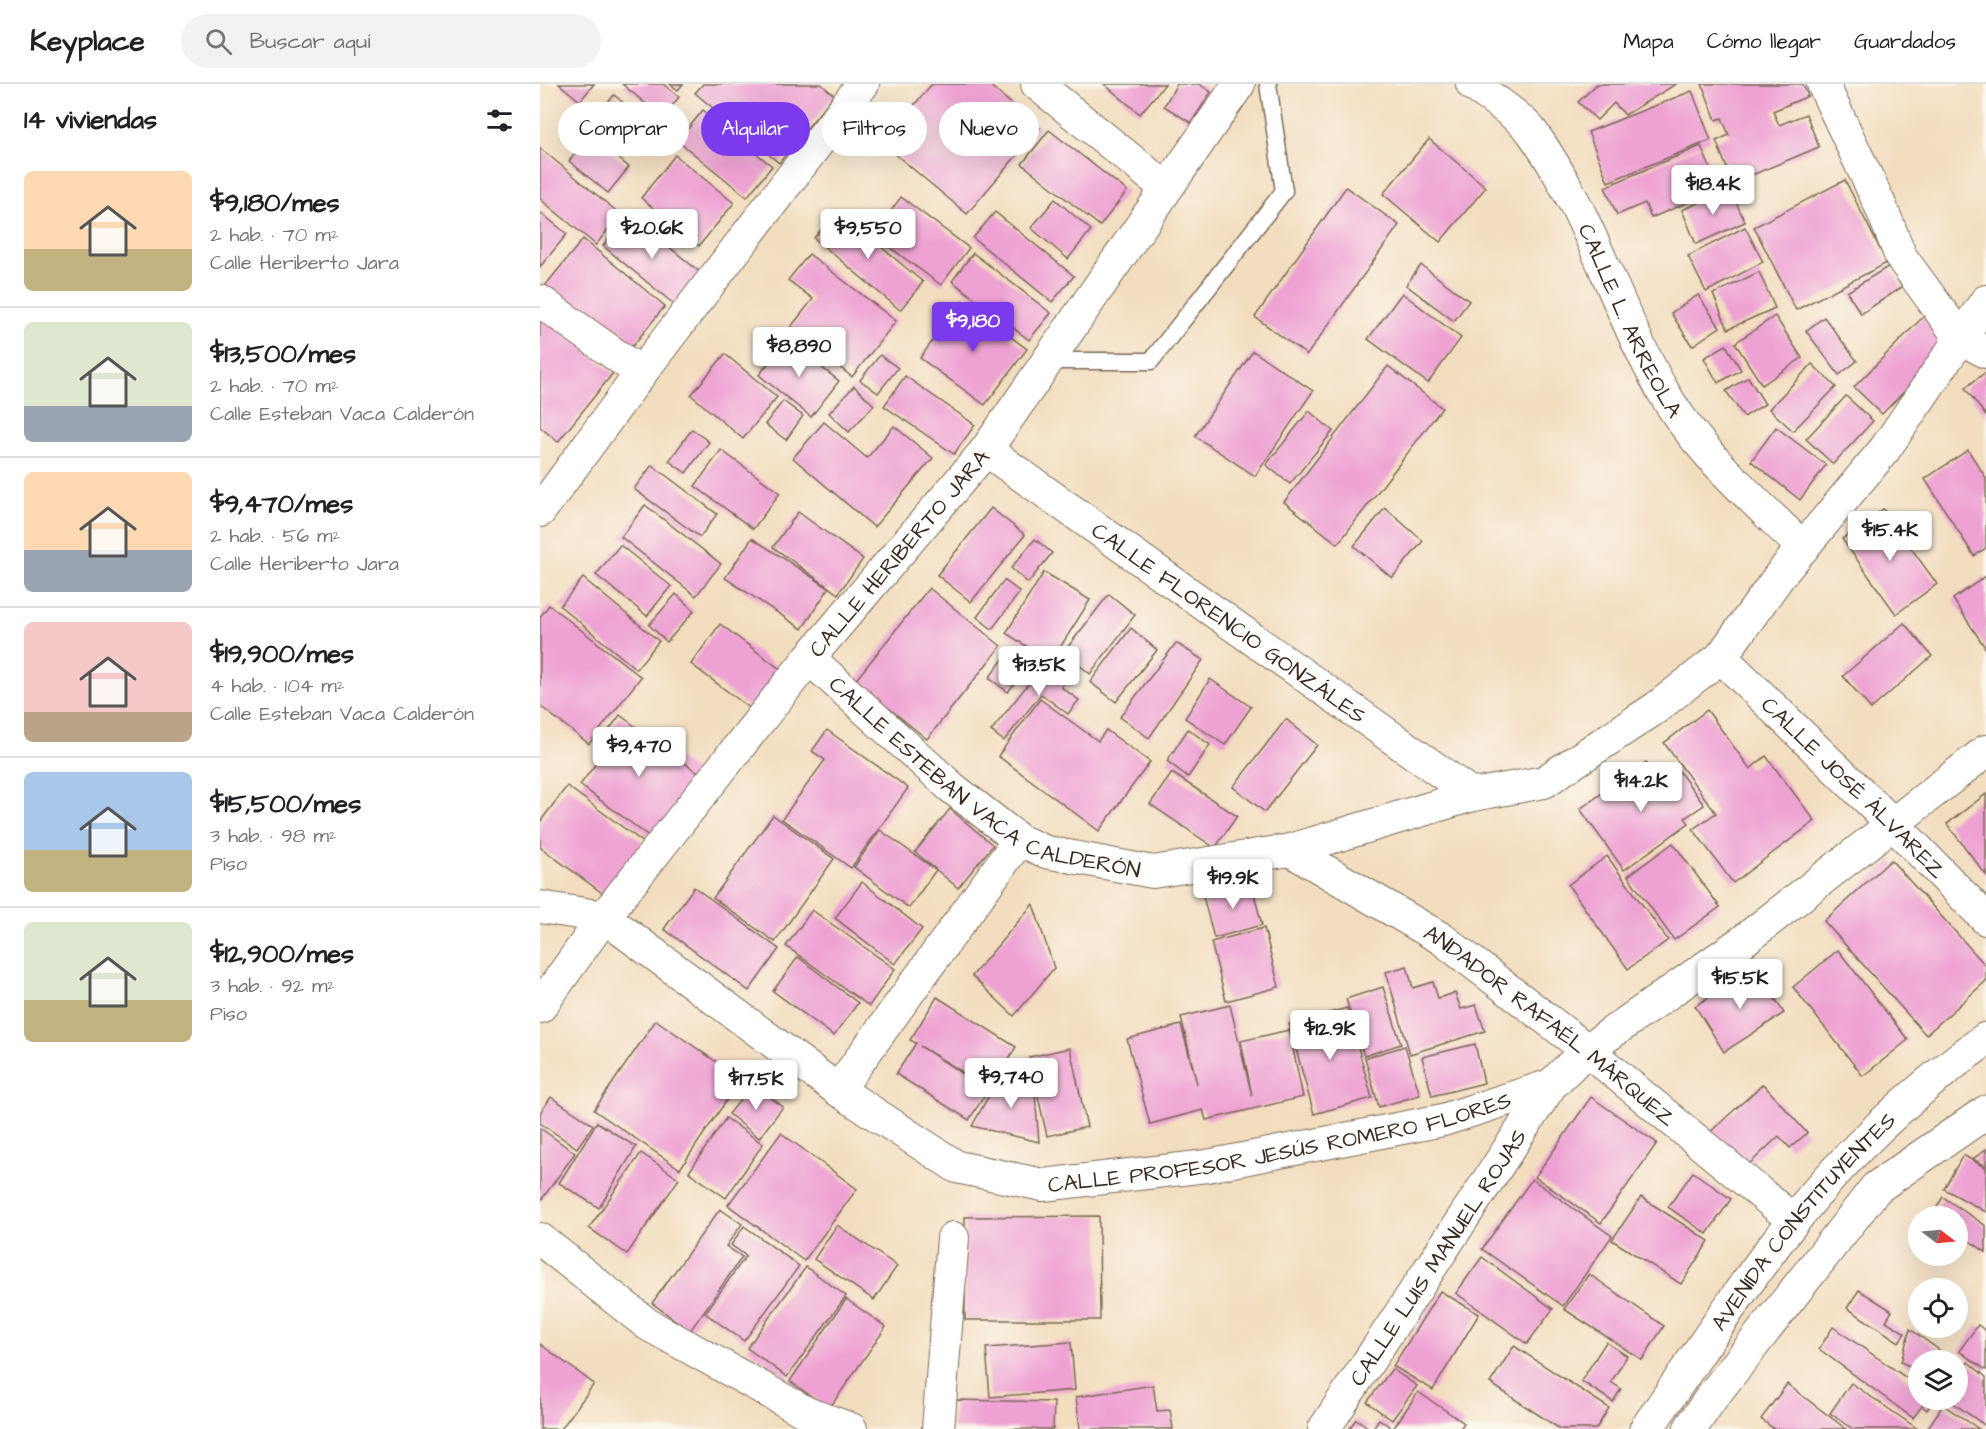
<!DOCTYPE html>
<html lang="es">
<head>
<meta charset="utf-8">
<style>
  :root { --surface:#fff; --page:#f2f2f2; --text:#202124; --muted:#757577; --line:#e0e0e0; --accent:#7c3aed }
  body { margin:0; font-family:"Architects Daughter",sans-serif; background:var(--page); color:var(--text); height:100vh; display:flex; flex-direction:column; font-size:22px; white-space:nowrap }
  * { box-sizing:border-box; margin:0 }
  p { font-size:20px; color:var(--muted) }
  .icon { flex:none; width:33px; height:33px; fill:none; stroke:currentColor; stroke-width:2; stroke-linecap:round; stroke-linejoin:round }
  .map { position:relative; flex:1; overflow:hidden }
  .panel { display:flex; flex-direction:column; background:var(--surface); width:540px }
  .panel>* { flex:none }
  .hud { position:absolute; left:18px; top:18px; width:570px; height:54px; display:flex; gap:12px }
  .needle { width:39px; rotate:106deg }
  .buttons { position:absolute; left:1368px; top:1122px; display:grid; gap:12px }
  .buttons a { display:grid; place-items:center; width:60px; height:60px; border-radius:50%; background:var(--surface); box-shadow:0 6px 24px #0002; font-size:30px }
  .price { position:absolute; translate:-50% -51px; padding:0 14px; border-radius:6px; background:#fff; color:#222; font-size:20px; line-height:39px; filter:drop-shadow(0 2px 3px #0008) }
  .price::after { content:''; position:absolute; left:50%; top:36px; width:18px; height:14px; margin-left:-9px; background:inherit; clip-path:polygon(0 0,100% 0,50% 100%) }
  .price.on { background:var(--accent); color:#fff }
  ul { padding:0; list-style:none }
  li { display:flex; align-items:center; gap:18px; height:150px; padding:0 24px }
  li+li { border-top:2px solid var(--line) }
  li span { display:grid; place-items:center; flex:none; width:168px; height:120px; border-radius:9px; color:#555 }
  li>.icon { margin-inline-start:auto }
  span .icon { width:72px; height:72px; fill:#fffc; stroke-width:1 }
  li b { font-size:26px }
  h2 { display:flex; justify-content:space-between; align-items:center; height:72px; padding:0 24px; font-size:26px }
  .pill { padding:0 21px; border-radius:27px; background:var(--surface); box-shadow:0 6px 24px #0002; font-size:21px; line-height:54px }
  .pill.on { background:var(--accent); color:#fff }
  header { display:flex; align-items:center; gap:36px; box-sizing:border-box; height:84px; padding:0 30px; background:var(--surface); border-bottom:2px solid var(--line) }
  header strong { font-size:28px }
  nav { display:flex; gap:33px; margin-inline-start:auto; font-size:21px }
  .search { width:420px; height:54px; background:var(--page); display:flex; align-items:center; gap:15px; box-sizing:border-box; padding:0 21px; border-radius:33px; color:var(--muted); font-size:22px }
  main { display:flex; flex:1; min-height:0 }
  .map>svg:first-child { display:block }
</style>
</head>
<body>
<header>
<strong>Keyplace</strong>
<div class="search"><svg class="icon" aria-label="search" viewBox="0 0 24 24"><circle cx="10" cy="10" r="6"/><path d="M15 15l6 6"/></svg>Buscar aquí</div>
<nav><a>Mapa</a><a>Cómo llegar</a><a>Guardados</a></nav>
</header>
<main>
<section class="panel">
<h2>14 viviendas<svg class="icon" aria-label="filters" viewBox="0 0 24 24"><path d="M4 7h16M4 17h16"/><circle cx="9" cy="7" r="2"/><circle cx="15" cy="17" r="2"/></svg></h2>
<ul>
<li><span style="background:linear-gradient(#ffd9b3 65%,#c2b280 0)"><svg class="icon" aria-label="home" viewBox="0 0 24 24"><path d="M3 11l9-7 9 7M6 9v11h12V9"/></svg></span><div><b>$9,180/mes</b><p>2 hab. · 70 m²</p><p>Calle Heriberto Jara</p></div></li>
<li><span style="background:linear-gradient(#dfe7d0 70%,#9aa5b1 0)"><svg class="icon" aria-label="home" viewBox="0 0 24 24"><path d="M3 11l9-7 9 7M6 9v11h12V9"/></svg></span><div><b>$13,500/mes</b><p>2 hab. · 70 m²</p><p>Calle Esteban Vaca Calderón</p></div></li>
<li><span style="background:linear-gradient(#ffd9b3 65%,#9aa5b1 0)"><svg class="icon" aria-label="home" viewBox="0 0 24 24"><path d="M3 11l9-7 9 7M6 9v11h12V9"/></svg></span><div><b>$9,470/mes</b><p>2 hab. · 56 m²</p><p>Calle Heriberto Jara</p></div></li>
<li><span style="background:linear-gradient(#f6c9c9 75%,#b9a48a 0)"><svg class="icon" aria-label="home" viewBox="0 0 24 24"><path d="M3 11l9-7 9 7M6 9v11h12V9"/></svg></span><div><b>$19,900/mes</b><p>4 hab. · 104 m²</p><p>Calle Esteban Vaca Calderón</p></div></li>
<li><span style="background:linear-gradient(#a9c7e8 65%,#c2b280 0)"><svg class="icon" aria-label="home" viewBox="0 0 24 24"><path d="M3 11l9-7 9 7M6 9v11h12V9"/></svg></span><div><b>$15,500/mes</b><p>3 hab. · 98 m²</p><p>Piso</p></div></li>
<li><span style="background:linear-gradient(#dfe7d0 65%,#c2b280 0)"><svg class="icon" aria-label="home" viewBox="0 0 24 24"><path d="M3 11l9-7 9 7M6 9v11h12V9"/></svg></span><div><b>$12,900/mes</b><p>3 hab. · 92 m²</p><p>Piso</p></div></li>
</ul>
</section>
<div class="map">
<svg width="1446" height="1345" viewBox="0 0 1446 1345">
  <rect width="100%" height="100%" fill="#fbf7ec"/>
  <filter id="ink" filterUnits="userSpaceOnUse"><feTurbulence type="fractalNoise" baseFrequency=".0167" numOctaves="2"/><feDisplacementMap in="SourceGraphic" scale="12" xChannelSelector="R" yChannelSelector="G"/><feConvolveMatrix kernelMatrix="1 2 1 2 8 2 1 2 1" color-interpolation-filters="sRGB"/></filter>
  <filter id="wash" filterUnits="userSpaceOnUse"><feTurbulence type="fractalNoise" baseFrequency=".008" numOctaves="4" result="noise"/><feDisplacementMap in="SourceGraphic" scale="24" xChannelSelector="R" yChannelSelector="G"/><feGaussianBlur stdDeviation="1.35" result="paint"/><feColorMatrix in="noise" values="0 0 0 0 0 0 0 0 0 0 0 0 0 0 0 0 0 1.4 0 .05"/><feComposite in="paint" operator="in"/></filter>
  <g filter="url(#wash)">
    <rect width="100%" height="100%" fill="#f3ddbf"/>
    <g id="blocks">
      <!-- building -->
      <g fill="#eea2d3">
        <polygon points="19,0 54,0 40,17"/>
        <polygon points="82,0 123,0 139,13 123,34"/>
        <polygon points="130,0 143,0 138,6"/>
        <polygon points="163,0 281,0 294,11 239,79 155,9"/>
        <polygon points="392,0 448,0 500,44 485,62 462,42 467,36 455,26 441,41 477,71 427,130 342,59"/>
        <polygon points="564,0 625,0 600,30"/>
        <polygon points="637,0 659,0 671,8 651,39 624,22"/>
        <polygon points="1057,0 1136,0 1085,31 1074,19 1057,36 1038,18"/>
        <polygon points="1162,0 1263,0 1268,12 1233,27 1239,41 1266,30 1279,63 1193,99 1176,57 1189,51 1182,34 1176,36"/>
        <polygon points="1152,7 1171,56 1068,98 1048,48"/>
        <polygon points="74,11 109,40 90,64 54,35"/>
        <polygon points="163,26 232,82 207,113 138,57"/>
        <polygon points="509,46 587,107 560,142 482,80"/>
        <polygon points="50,51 89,83 68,109 29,77"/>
        <polygon points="889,55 946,103 900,158 843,110"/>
        <polygon points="1161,62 1179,105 1111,134 1105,119 1077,131 1065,103"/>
        <polygon points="0,64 80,130 56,161 0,115"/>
        <polygon points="135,71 194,119 159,162 101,114"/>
        <polygon points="1305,96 1347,179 1256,226 1214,143"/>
        <polygon points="806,103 859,141 767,271 715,233"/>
        <polygon points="1190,105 1205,138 1156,160 1142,126"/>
        <polygon points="361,113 429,164 401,201 333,151"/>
        <polygon points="515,115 551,146 528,175 491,144"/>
        <polygon points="297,126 383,198 360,226 274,154"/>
        <polygon points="0,128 27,150 0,183"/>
        <polygon points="455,128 534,192 512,218 433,154"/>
        <polygon points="89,130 161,189 135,221 63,162"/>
        <polygon points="1205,143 1223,178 1166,208 1148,172"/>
        <polygon points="43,155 125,222 86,270 4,203"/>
        <polygon points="433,169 511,229 489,256 412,197"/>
        <polygon points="269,170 356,237 312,293 250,244 273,215 248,196"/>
        <polygon points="881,181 929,217 914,237 866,201"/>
        <polygon points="1349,182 1362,203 1321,230 1307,208"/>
        <polygon points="1219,188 1235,224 1188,245 1173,210"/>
        <polygon points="862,209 921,254 888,299 828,255"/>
        <polygon points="1158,211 1180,243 1152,262 1131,229"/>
        <polygon points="422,217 487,265 445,321 380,274"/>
        <polygon points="0,229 73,289 18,358 0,343"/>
        <polygon points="1235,232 1262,274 1222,301 1195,259"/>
        <polygon points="1384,232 1412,259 1342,330 1314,303"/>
        <polygon points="1284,233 1317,277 1299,291 1266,247"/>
        <polygon points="246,256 299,297 271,333 219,291"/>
        <polygon points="1186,261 1201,286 1178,299 1164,274"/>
        <polygon points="713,267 773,307 715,392 655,352"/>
        <polygon points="185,270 237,313 203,355 151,311"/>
        <polygon points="340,271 358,284 338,309 320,296"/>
        <polygon points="1272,280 1296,303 1253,347 1229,325"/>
        <polygon points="848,282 902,324 798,460 744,418"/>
        <polygon points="1446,288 1446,332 1425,304"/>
        <polygon points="365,292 435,341 414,370 344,322"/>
        <polygon points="1208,293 1225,320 1204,333 1186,307"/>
        <polygon points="314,302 334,321 309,348 289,329"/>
        <polygon points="1306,312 1333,337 1293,380 1266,355"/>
        <polygon points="243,317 263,332 246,356 225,340"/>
        <polygon points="769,327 793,347 750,400 726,381"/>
        <polygon points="284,338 327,374 354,342 393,374 334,443 253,374"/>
        <polygon points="1236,343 1286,381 1260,416 1211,377"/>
        <polygon points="152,345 169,358 146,389 129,377"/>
        <polygon points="181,366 240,409 213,445 155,402"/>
        <polygon points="1428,366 1446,394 1446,464 1434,472 1385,395"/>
        <polygon points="112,381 177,430 160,453 94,405"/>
        <polygon points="105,421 181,480 156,512 81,453"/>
        <polygon points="451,424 485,451 431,518 397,491"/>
        <polygon points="845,424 883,457 852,494 814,462"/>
        <polygon points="1343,425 1397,500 1356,530 1302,455"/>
        <polygon points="258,428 323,475 298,510 233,463"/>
        <polygon points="212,454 289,504 262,545 185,494"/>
        <polygon points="495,455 512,469 488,499 471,484"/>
        <polygon points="80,461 131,502 107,532 56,491"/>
        <polygon points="504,488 550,516 511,578 466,549"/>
        <polygon points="1446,492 1446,565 1413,515"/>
        <polygon points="43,494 119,557 96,585 20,522"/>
        <polygon points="464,496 480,508 452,545 437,533"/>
        <polygon points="389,504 461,562 387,655 315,597"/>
        <polygon points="136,510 154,527 127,558 109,541"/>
        <polygon points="569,510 595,531 550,590 524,568"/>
        <polygon points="9,521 101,593 49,660 0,622 0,533"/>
        <polygon points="1364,539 1392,572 1331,625 1303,592"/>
        <polygon points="180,540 244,588 215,628 151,580"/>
        <polygon points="591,544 617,566 576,618 550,598"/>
        <polygon points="636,559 663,576 609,654 580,633"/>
        <polygon points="470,566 489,581 468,608 449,594"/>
        <polygon points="519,573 535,585 521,603 539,616 528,630 501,610 464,657 451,647 500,585 506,590"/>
        <polygon points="670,595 711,623 685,661 645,634"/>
        <polygon points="500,615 558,657 566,646 610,678 559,747 458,672"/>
        <polygon points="1167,626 1210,685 1226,672 1275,737 1193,799 1153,745 1176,729 1124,659"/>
        <polygon points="80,631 162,692 114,756 40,701 62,671 55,665"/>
        <polygon points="746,635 777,661 725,728 693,703"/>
        <polygon points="648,645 670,661 648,693 627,677"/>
        <polygon points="287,646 368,704 311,784 242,735 285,676 272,667"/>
        <polygon points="1106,678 1121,700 1139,687 1164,721 1145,734 1149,739 1084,786 1040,725"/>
        <polygon points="632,689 697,732 675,764 610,720"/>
        <polygon points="27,702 104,759 65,811 0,763 0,738"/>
        <polygon points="1446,710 1446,791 1407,740"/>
        <polygon points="410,725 453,761 418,804 375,768"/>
        <polygon points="233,731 294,775 235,858 173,814"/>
        <polygon points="340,746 396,786 369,824 314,783"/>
        <polygon points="1133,759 1180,823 1134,856 1088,792"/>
        <polygon points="1067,772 1128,856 1088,885 1028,801"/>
        <polygon points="1351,776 1446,882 1446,897 1386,951 1284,837"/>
        <polygon points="322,798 382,845 355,880 295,834"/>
        <polygon points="711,798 722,841 674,854 663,812"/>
        <polygon points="154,803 239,865 209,907 124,845"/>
        <polygon points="493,820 514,884 474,932 432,892"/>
        <polygon points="272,826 355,885 329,922 246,862"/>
        <polygon points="724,844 739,903 686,917 671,858"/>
        <polygon points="1298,866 1368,956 1323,992 1253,903"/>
        <polygon points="258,873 318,919 294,952 233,907"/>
        <polygon points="867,882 873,904 893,898 898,914 915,909 921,925 936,921 945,947 870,970 846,888"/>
        <polygon points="1215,883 1244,929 1184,968 1155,922"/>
        <polygon points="843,903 861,960 824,972 806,915"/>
        <polygon points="397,913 476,963 450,1005 380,962 448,1006 429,1036 356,990 376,959 370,956"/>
        <polygon points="690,921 712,1012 701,957 749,946 763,1013 666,1036 663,1026 610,1040 587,955 641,941 657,1000 641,933"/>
        <polygon points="807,924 832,1014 774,1030 749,940"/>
        <polygon points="116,936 201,995 140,1085 54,1026"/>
        <polygon points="935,960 944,999 892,1012 882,973"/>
        <polygon points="865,962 880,1011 839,1023 825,974"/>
        <polygon points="530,964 547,1043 507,1052 489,973"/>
        <polygon points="462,988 494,999 499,1058 432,1042"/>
        <polygon points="213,1000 243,1023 219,1054 189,1030"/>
        <polygon points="1223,1000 1267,1049 1250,1064 1239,1052 1204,1085 1170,1048"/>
        <polygon points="11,1013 53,1041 37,1064 0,1039 0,1029"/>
        <polygon points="1051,1013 1117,1059 1061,1139 995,1093"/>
        <polygon points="186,1034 223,1060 186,1114 149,1088"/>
        <polygon points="57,1038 96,1063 59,1124 19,1099"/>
        <polygon points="0,1044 35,1069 0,1118"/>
        <polygon points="241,1049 317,1105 264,1177 188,1121"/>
        <polygon points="1446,1065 1446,1082 1433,1075"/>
        <polygon points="101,1069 139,1095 87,1170 49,1144"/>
        <polygon points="1423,1071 1446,1084 1446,1128 1404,1105"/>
        <polygon points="1153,1088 1191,1115 1167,1150 1128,1123"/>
        <polygon points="992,1095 1072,1152 1023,1222 942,1165"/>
        <polygon points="1101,1113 1169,1157 1141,1200 1072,1156"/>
        <polygon points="1403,1113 1446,1142 1446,1168 1418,1149 1418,1132 1392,1131"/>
        <polygon points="180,1125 202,1140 186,1162 202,1173 150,1247 112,1219"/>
        <polygon points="559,1132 560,1236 425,1236 425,1133"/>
        <polygon points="297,1141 357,1182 334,1216 274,1175"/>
        <polygon points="204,1142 259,1182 204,1257 165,1229 206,1172 191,1161"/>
        <polygon points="942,1173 1013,1225 987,1260 916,1209"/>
        <polygon points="266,1183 306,1212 247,1293 207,1264"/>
        <polygon points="1049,1190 1124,1242 1102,1276 1024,1225"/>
        <polygon points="1319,1206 1352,1227 1346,1237 1365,1249 1359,1258 1307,1224"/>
        <polygon points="900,1207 939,1230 893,1306 853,1282"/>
        <polygon points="306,1215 346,1243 289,1325 250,1297"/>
        <polygon points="1438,1241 1446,1247 1446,1286 1419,1267"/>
        <polygon points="1293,1243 1378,1302 1378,1316 1394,1316 1387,1326 1382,1322 1373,1334 1279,1265"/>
        <polygon points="1370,1245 1413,1276 1378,1276 1378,1286 1361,1278"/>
        <polygon points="531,1258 535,1306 450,1313 446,1264"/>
        <polygon points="1066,1258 1087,1272 1071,1298 1081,1305 1073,1318 1041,1297"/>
        <polygon points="0,1260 54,1300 21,1345 0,1345"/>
        <polygon points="974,1262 1069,1324 1056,1345 1020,1345 950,1299"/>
        <polygon points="1428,1278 1446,1293 1446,1342 1409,1316 1418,1316 1418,1291"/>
        <polygon points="852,1285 877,1302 852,1336 827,1318"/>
        <polygon points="1311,1299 1378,1345 1313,1345 1290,1329"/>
        <polygon points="1247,1300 1306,1345 1234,1345 1221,1335"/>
        <polygon points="613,1301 617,1327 630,1326 633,1345 540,1345 536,1313"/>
        <polygon points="878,1308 924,1339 920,1345 832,1345 839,1335 853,1345"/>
        <polygon points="415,1316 514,1318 513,1345 412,1345"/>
        <polygon points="1403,1321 1439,1345 1387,1345"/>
        <polygon points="816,1335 831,1345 809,1345"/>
      </g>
    </g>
  </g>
  <g filter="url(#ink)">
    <use href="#blocks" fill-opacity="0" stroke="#7b6956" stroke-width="1.5"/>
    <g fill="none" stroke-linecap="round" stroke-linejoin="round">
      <!-- service casing -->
      <g stroke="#7b6956" stroke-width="19">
        <polyline id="service" points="509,277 611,277 744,107 728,0"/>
      </g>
      <!-- minor casing -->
      <g stroke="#7b6956" stroke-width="34">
        <g id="minor">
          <polyline points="497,0 626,104"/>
          <path id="s1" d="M932 0C949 13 980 32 992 48 1049 126 1074 221 1121 304 1156 367 1213 414 1263 464"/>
          <polyline points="1283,0 1341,123 1361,173 1420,254 1446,268"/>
          <polyline points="0,217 101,289"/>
          <path id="s2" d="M446 366 933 711"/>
          <polyline points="0,427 101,289 323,0"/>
          <path id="s3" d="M1181 573 1352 739 1446 835"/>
          <path id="s4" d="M269 574 411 703 479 756 506 768 613 788 750 766 933 711 1004 698 1116 624 1181 573 1240 491 1345 365 1446 217"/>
          <path id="s5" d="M750 766 902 855 1047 966 1253 1136"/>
          <path id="s6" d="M0 823 64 833 298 1006 417 1083 503 1101 667 1082 903 1036 1011 1001 1047 966 1203 857 1446 667"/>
          <path id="s7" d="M0 923 64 833 269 574 446 366 699 0"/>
          <polyline points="298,1006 479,756"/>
          <polyline points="0,1155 107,1240 267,1329 311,1345"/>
          <polyline points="398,1345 413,1154"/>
          <path id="s8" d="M784 1345 1011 1001"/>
        </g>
      </g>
      <!-- tertiary casing -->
      <g stroke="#7b6956" stroke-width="35">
        <g id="tertiary">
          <path id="s9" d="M1106 1345C1155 1276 1201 1202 1254 1136 1308 1068 1375 1006 1446 955"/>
          <polyline points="1150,1345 1171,1314 1336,1104 1446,1028"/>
        </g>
      </g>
      <!-- service -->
      <use href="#service" stroke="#fff" stroke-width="16"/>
      <!-- minor -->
      <use href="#minor" stroke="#fff" stroke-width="32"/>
      <!-- tertiary -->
      <use href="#tertiary" stroke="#fff" stroke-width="33"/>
    </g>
  </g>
  <g text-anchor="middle" stroke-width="4.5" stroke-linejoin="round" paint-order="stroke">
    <!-- street labels -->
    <g font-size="22" fill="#3b2a1e" stroke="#fbf7ec">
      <text dy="8" stroke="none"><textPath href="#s1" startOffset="290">CALLE L. ARREOLA</textPath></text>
      <text dy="8" stroke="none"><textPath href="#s7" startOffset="579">CALLE HERIBERTO JARA</textPath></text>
      <text dy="8" stroke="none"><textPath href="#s2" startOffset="298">CALLE FLORENCIO GONZÁLES</textPath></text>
      <text dy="8" stroke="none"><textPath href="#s4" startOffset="218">CALLE ESTEBAN VACA CALDERÓN</textPath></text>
      <text dy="8" stroke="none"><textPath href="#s3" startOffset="186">CALLE JOSÉ ÁLVAREZ</textPath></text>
      <text dy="8" stroke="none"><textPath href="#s5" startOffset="314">ANDADOR RAFAÉL MÁRQUEZ</textPath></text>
      <text dy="8" stroke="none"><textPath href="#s6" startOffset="826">CALLE PROFESOR JESÚS ROMERO FLORES</textPath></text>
      <text dy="8" stroke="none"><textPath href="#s9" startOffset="261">AVENIDA CONSTITUYENTES</textPath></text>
      <text dy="8" stroke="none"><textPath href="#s8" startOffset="206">CALLE LUIS MANUEL ROJAS</textPath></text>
    </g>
  </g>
</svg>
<div class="buttons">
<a><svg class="needle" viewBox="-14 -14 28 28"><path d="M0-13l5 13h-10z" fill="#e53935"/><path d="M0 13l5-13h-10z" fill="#757577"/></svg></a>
<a><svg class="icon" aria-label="locate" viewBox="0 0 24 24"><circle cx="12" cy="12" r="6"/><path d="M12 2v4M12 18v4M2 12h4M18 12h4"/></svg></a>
<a><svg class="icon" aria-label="layers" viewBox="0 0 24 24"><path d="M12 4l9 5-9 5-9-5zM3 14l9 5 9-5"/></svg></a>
</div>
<b class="price" style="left:1173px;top:132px">$18.4K</b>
<b class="price" style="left:112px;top:176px">$20.6K</b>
<b class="price" style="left:328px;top:176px">$9,550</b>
<b class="price on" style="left:433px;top:269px">$9,180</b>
<b class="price" style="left:259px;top:294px">$8,890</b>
<b class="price" style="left:1350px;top:478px">$15.4K</b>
<b class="price" style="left:499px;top:613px">$13.5K</b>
<b class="price" style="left:99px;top:694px">$9,470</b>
<b class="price" style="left:1101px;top:729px">$14.2K</b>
<b class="price" style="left:693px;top:826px">$19.9K</b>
<b class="price" style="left:1200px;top:926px">$15.5K</b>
<b class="price" style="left:790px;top:977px">$12.9K</b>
<b class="price" style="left:471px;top:1025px">$9,740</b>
<b class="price" style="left:216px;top:1027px">$17.5K</b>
<div class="hud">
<a class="pill">Comprar</a>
<a class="pill on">Alquilar</a>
<a class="pill">Filtros</a>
<a class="pill">Nuevo</a>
</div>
</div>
</main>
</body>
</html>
